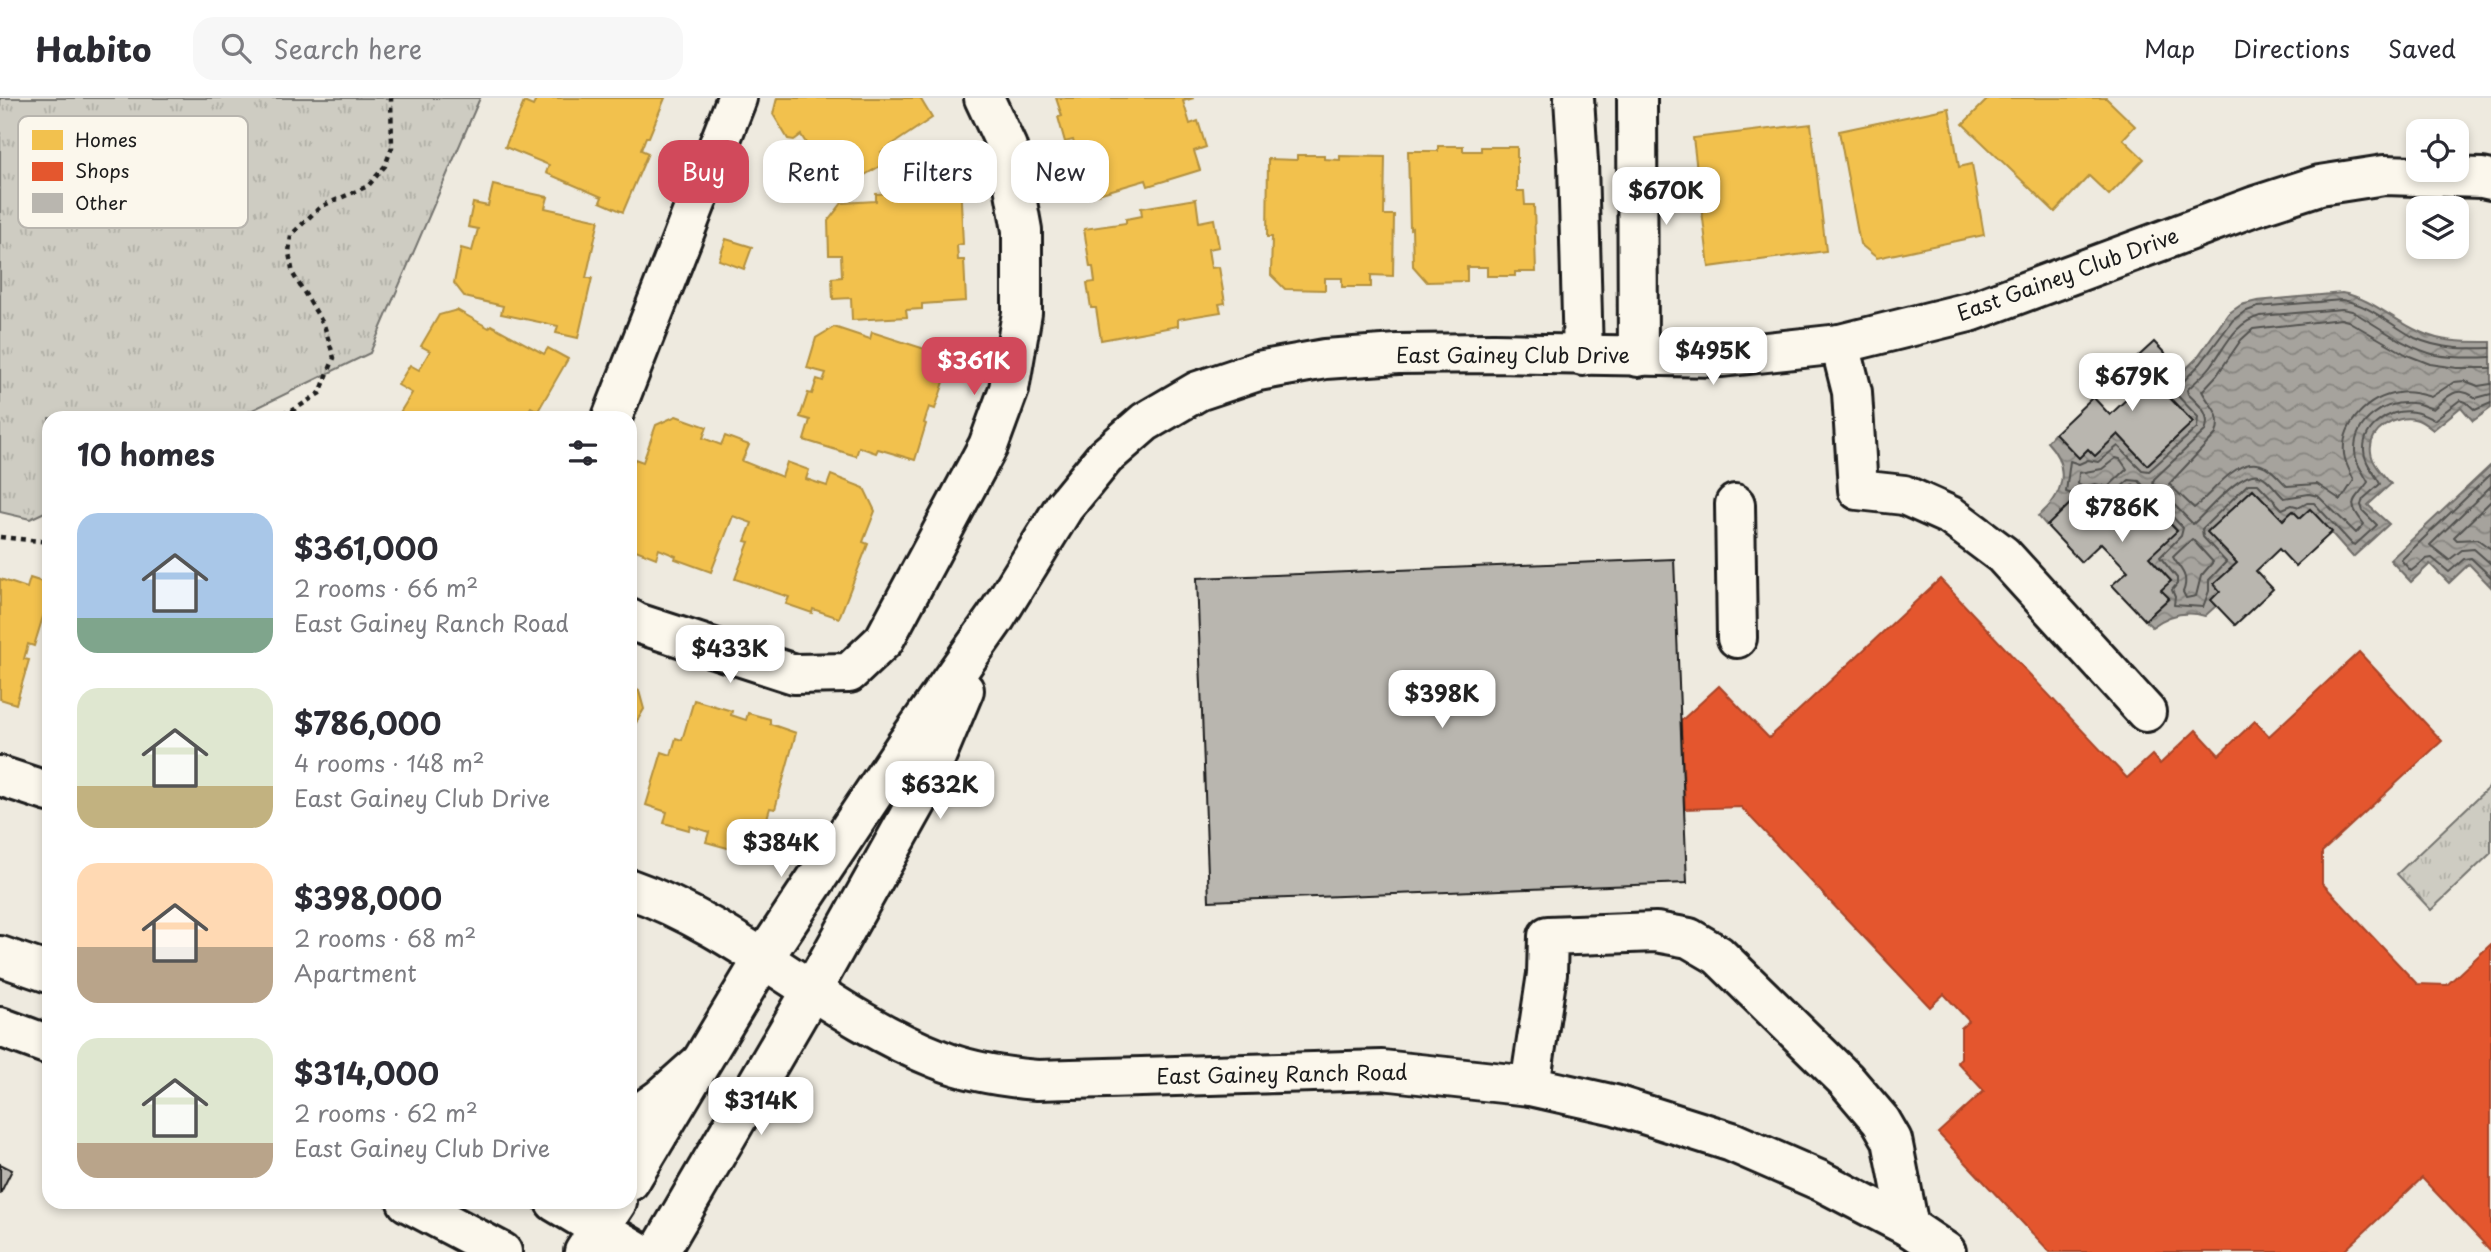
<!DOCTYPE html>
<html lang="en">
<head>
<meta charset="utf-8">
<style>
  :root { --surface:#fff; --page:#f7f7f7; --text:#2b2b33; --muted:#7c7c81; --line:#e1e1e2; --accent:#d1495b }
  body { margin:0; font-family:"Playpen Sans",sans-serif; background:var(--page); color:var(--text); height:100vh; display:flex; flex-direction:column; font-size:26px; white-space:nowrap }
  * { box-sizing:border-box; margin:0 }
  p { font-size:23px; color:var(--muted) }
  .icon { flex:none; width:38px; height:38px; fill:none; stroke:currentColor; stroke-width:2; stroke-linecap:round; stroke-linejoin:round }
  .map { position:relative; flex:1; overflow:hidden }
  .sheet { position:absolute; left:42px; top:313px; width:595px; height:798px; display:flex; flex-direction:column; background:var(--surface); border-radius:21px; box-shadow:0 4px 10px #0003 }
  .sheet>* { flex:none }
  .hud { position:absolute; left:658px; top:42px; width:665px; height:63px; display:flex; gap:14px }
  .fabs { position:absolute; left:2406px; top:21px; display:grid; gap:14px }
  .fabs a { display:grid; place-items:center; width:63px; height:63px; border-radius:14px; background:var(--surface); box-shadow:0 4px 10px #0003; font-size:35px }
  .price { position:absolute; translate:-50% -60px; padding:0 16px; border-radius:14px; background:#fff; color:#222; font-size:23px; line-height:46px; filter:drop-shadow(0 2px 4px #0008) }
  .price::after { content:''; position:absolute; left:50%; top:42px; width:21px; height:16px; margin-left:-10px; background:inherit; clip-path:polygon(0 0,100% 0,50% 100%) }
  .price.on { background:var(--accent); color:#fff }
  ul { padding:0; list-style:none }
  li { display:flex; align-items:center; gap:21px; height:175px; padding:0 35px }
  li span { display:grid; place-items:center; flex:none; width:196px; height:140px; border-radius:21px; color:#555 }
  li>.icon { margin-inline-start:auto }
  span .icon { width:84px; height:84px; fill:#fffc; stroke-width:1 }
  li b { font-size:30px }
  h2 { display:flex; justify-content:space-between; align-items:center; height:84px; padding:0 35px; font-size:30px }
  .chip { padding:0 24px; border-radius:21px; background:var(--surface); box-shadow:0 4px 10px #0003; font-size:24px; line-height:63px }
  .chip.on { background:var(--accent); color:#fff }
  header { display:flex; align-items:center; gap:42px; box-sizing:border-box; height:98px; padding:0 35px; background:var(--surface); border-bottom:2px solid var(--line) }
  header strong { font-size:33px }
  nav { display:flex; gap:38px; margin-inline-start:auto; font-size:24px }
  .search { width:490px; height:63px; background:var(--page); display:flex; align-items:center; gap:18px; box-sizing:border-box; padding:0 24px; border-radius:21px; color:var(--muted); font-size:26px }
  .map>svg:first-child { display:block }
</style>
</head>
<body>
<header>
<strong>Habito</strong>
<div class="search"><svg class="icon" aria-label="search" viewBox="0 0 24 24"><circle cx="10" cy="10" r="6"/><path d="M15 15l6 6"/></svg>Search here</div>
<nav><a>Map</a><a>Directions</a><a>Saved</a></nav>
</header>
<div class="map">
<svg width="2491" height="1154" viewBox="0 0 2491 1154">
  <defs>
    <pattern id="grass-tufts" width="24" height="20" patternUnits="userSpaceOnUse" patternTransform="scale(1.75)"><rect width="24" height="20" fill="#ceccc2"/><path d="M3 7l-1-3M5 7V3M7 7l1-3M15 17l-1-3M17 17v-4M19 17l1-3" fill="none" stroke="#b0afa6"/></pattern>
    <pattern id="water-waves" width="16" height="10" patternUnits="userSpaceOnUse" patternTransform="scale(1.75)"><rect width="16" height="10" fill="#a6a39d"/><path d="M0 5q4-4 8 0t8 0" fill="none" stroke="#86847f"/></pattern>
  </defs>
  <rect width="100%" height="100%" fill="#eeeadf"/>
  <filter id="ink" filterUnits="userSpaceOnUse"><feTurbulence type="fractalNoise" baseFrequency=".0143" numOctaves="2"/><feDisplacementMap in="SourceGraphic" scale="14" xChannelSelector="R" yChannelSelector="G"/><feConvolveMatrix kernelMatrix="1 2 1 2 8 2 1 2 1" color-interpolation-filters="sRGB"/></filter>
  <g filter="url(#ink)">
    <!-- grass -->
    <g fill="url(#grass-tufts)" stroke="#75746f" stroke-width="2">
      <polygon points="0,0 480,0 370,255 236,320 49,320 49,412 30,421 0,414"/>
      <polygon points="2489,689 2491,691 2491,755 2431,812 2397,776"/>
    </g>
    <!-- water -->
    <g fill="url(#water-waves)" stroke="#6f6d69" stroke-width="2">
      <path d="M2342 195C2371 200 2394 223 2420 234 2443 245 2467 244 2491 244V310L2473 323 2461 309 2433 332C2427 327 2421 322 2414 321 2395 317 2368 333 2371 354 2372 366 2384 377 2391 386L2368 407 2389 426 2353 459 2310 411 2300 420 2283 422 2253 391 2208 434 2237 465 2214 486 2220 493 2217 507 2205 518C2185 512 2168 517 2152 529L2145 522 2169 501 2161 492 2171 483 2149 459 2177 432 2134 387 2106 413 2094 401 2083 411 2074 402 2047 428 2038 418C2064 398 2071 369 2047 344L2055 335 2079 359 2088 351 2095 357 2118 336 2147 367 2193 324 2163 293 2196 261 2228 216 2241 207 2257 203Z"/>
      <polygon points="2491,367 2491,489 2469,466 2449,485 2430,466 2411,484 2390,462"/>
    </g>
    <!-- homes -->
    <g fill="#f2c14e" stroke="#b2903f" stroke-width="2">
      <polygon points="537,0 665,0 649,39 646,39 641,52 648,55 623,114 600,104 602,99 546,75 549,67 505,49 524,4 533,8"/>
      <polygon points="777,0 920,0 932,20 881,54 887,64 841,91 830,72 822,78 808,56 811,53 801,37 794,42 788,41 773,16"/>
      <polygon points="1056,0 1194,0 1183,3 1190,26 1198,23 1206,49 1194,53 1200,72 1148,88 1146,82 1088,99 1074,55 1077,55 1073,42 1065,44 1058,19 1062,18"/>
      <polygon points="1989,0 2106,0 2135,28 2123,41 2144,61 2109,97 2089,78 2055,114 1963,26"/>
      <polygon points="1949,10 1959,69 1972,66 1984,137 1877,160 1860,146 1839,33"/>
      <polygon points="1811,26 1826,153 1709,169 1693,40"/>
      <polygon points="1438,48 1463,48 1463,53 1481,53 1481,49 1517,49 1517,93 1524,93 1525,107 1534,107 1536,174 1515,174 1515,178 1487,178 1487,169 1467,169 1467,183 1427,184 1413,168 1412,130 1410,131 1408,53 1438,53"/>
      <polygon points="1297,57 1324,57 1324,61 1340,62 1340,58 1385,59 1384,117 1394,117 1393,178 1371,177 1371,189 1342,189 1342,180 1325,180 1325,192 1285,191 1271,177 1272,139 1267,139 1268,61 1297,62"/>
      <polygon points="960,82 963,146 957,147 958,162 964,162 966,203 922,206 922,211 906,212 907,219 852,222 851,200 833,201 832,180 842,179 841,157 829,157 828,123 842,105 876,103 876,96 937,92 937,83"/>
      <polygon points="493,87 548,99 545,110 599,122 586,180 592,180 578,240 556,235 558,228 501,216 503,208 465,199 454,185 461,150 472,153 478,131 468,129 473,105 488,108"/>
      <polygon points="1196,101 1199,124 1214,121 1219,149 1208,151 1211,170 1219,169 1225,205 1219,206 1221,214 1178,221 1178,228 1101,242 1096,210 1091,210 1087,185 1095,184 1093,169 1090,169 1084,131 1126,125 1126,121 1142,118 1141,110"/>
      <polygon points="726,141 752,149 744,171 719,162"/>
      <polygon points="457,212 489,230 491,227 544,256 548,250 568,261 538,313 531,309 524,320 407,320 399,316 412,295 398,287 410,267 419,272 430,253 421,248 439,217"/>
      <polygon points="834,229 870,241 872,234 931,253 934,244 955,251 935,311 929,309 924,325 926,326 915,362 878,351 876,355 859,349 856,358 804,342 810,322 800,319 808,295 812,296 817,281 823,283 826,275 807,270 816,240"/>
      <polygon points="676,318 707,329 703,340 721,347 725,338 749,347 742,363 782,379 787,364 809,372 806,381 827,388 831,377 864,390 875,413 863,444 868,446 839,520 813,511 812,515 786,506 789,499 735,481 749,444 745,443 752,425 733,418 711,474 675,461 676,458 659,451 656,460 633,451 635,445 630,443 630,373 635,361 643,364 656,327"/>
      <polygon points="30,480 49,486 49,499 34,548 28,546 24,561 29,562 16,606 0,601 0,481 27,490"/>
      <polygon points="630,588 639,593 644,611 630,635"/>
      <polygon points="694,602 732,613 731,617 746,622 748,615 770,621 770,626 796,635 775,711 770,710 761,741 738,753 706,744 709,734 690,728 689,732 664,725 667,714 646,707 662,654 671,657 676,640 682,642"/>
    </g>
    <!-- shops -->
    <polygon fill="#e4572e" stroke="#a84529" stroke-width="2" points="1940,481 2127,680 2152,657 2160,666 2196,632 2219,657 2255,623 2269,638 2359,554 2442,643 2322,754 2322,785 2417,886 2447,887 2491,846 2491,1153 2422,1080 2343,1154 2050,1154 1938,1035 1984,993 1957,964 1961,960 1961,930 1969,923 1944,896 1930,909 1741,709 1685,711 1681,623 1719,588 1769,640"/>
    <g fill="none" stroke-linecap="round" stroke-linejoin="round">
      <!-- shore -->
      <g stroke="#535250" stroke-width="2">
        <path d="M2491 250C2465 251 2439 251 2415 240 2392 228 2369 206 2342 202L2258 209 2244 214 2233 222 2201 265 2175 292V295L2198 319 2197 330 2149 373 2142 372 2118 348 2098 364 2088 362 2079 366 2070 363 2066 394 2083 399 2095 394 2107 402 2129 382 2139 383 2183 430 2181 438 2160 459 2177 480V486L2172 492 2175 499 2174 507 2203 509 2209 493V482L2226 464 2203 439 2202 431 2248 386H2258L2282 411 2292 407 2300 409 2307 405H2314L2352 446 2355 447 2377 427 2363 413 2361 407 2363 401 2380 386C2375 375 2364 365 2364 352 2363 328 2391 310 2414 314 2421 315 2428 319 2434 322L2460 302 2466 304 2475 312 2491 305"/>
        <path d="M2491 259C2473 260 2454 260 2436 257 2406 250 2378 228 2352 213L2342 211 2260 218C2234 225 2226 248 2211 268 2204 277 2195 284 2187 292L2188 296C2199 307 2212 316 2205 333L2154 381 2153 385 2193 426C2206 415 2242 371 2259 377 2269 380 2276 393 2284 400L2309 396 2318 398 2356 435 2364 426C2345 402 2354 404 2368 384 2363 374 2355 365 2355 353 2354 323 2384 303 2412 305 2419 305 2426 309 2433 311 2449 298 2456 286 2476 300L2491 296"/>
        <path d="M2491 270H2457L2430 266 2407 257 2348 223 2341 221 2253 231 2241 242 2217 277 2202 293C2210 309 2223 315 2216 336L2169 386 2194 410C2213 395 2239 354 2266 369 2274 373 2280 382 2287 388L2317 386 2341 402 2354 382C2350 374 2345 365 2344 356 2341 325 2369 299 2398 295 2410 293 2420 296 2431 299L2454 284 2465 283 2478 288 2491 286"/>
        <polygon points="2116,360 2120,361 2127,371 2108,389 2095,386 2083,389 2078,386 2079,375 2102,371"/>
        <polyline points="2491,376 2401,462 2411,473 2426,461 2432,460 2449,474 2464,461 2471,460 2491,479"/>
        <polyline points="2491,388 2430,447 2449,462 2462,452 2474,451 2491,466"/>
        <polyline points="2491,403 2454,439 2457,442 2477,441 2491,451"/>
        <path d="M2192 441 2213 464 2201 478 2196 498 2186 500 2183 494C2190 477 2180 472 2173 459Z"/>
      </g>
    </g>
    <!-- building -->
    <g fill="#b9b6af" stroke="#1c1c1c" stroke-width="2">
      <polygon points="2154,244 2176,267 2166,276 2173,284 2163,293 2193,324 2147,367 2118,336 2095,358 2088,351 2079,360 2055,335 2093,299 2110,317 2133,295 2117,278"/>
      <polygon points="2133,387 2177,433 2149,459 2171,483 2161,492 2169,500 2145,522 2112,487 2128,473 2101,445 2081,464 2047,428 2074,402 2083,411 2094,401 2106,413"/>
      <polygon points="2253,391 2283,422 2293,413 2300,420 2310,411 2332,434 2295,468 2279,451 2256,473 2273,491 2235,527 2211,502 2220,493 2214,486 2237,465 2207,434"/>
      <polygon points="1674,461 1687,785 1209,803 1197,480"/>
      <polygon points="0,1066 12,1072 0,1096"/>
    </g>
    <g fill="none" stroke-linecap="round" stroke-linejoin="round">
      <!-- minor casing -->
      <g stroke="#1c1c1c" stroke-width="44">
        <g id="minor">
          <polyline points="1574,0 1578,64 1583,258"/>
          <polyline points="1637,0 1638,259"/>
          <polyline points="1840,246 1852,294 1858,392 1904,397 1951,418 2003,457 2146,614"/>
          <polyline points="612,320 737,0"/>
          <polyline points="1735,406 1737,540"/>
          <polyline points="630,521 637,525 794,576 849,575 884,542 988,348 1009,291 1022,215 1022,132 1007,49 984,0"/>
          <polyline points="0,678 49,694"/>
          <path d="M630 791C741 830 828 918 938 961 969 974 1003 979 1037 982L1382 972 1530 988 1615 1007 1732 1044 1821 1083 1909 1129 1946 1154"/>
          <polyline points="1530,988 1547,876 1548,838 1656,834 1689,840 1718,857 1846,982 1881,1023 1892,1042 1909,1129"/>
          <polyline points="630,1083 763,861 905,648 996,519 1064,409 1105,359 1145,324 1198,293 1258,273 1325,261 1398,256 1494,255 1722,259 1840,246 1973,213 2255,108 2320,87 2384,77 2482,80 2491,82"/>
          <polyline points="584,1154 617,1104"/>
          <polyline points="659,1154 812,892 917,704 964,592"/>
        </g>
      </g>
      <!-- major casing -->
      <g stroke="#1c1c1c" stroke-width="44">
        <g id="major">
          <polyline points="0,858 49,875"/>
          <polyline points="0,929 49,947"/>
          <polyline points="630,1022 661,1000 698,967"/>
          <polyline points="407,1104 502,1154"/>
          <polyline points="555,1104 639,1154"/>
        </g>
      </g>
      <!-- path -->
      <g stroke="#1c1c1c" stroke-width="4.5" stroke-dasharray="5 5" stroke-linecap="butt">
        <polyline points="262,320 292,313 320,295 334,260 324,227 293,176 289,155 291,137 320,109 368,88 385,68 392,49 391,0"/>
        <polyline points="0,439 49,444"/>
      </g>
      <!-- minor -->
      <use href="#minor" stroke="#fbf7ec" stroke-width="38"/>
      <!-- major -->
      <use href="#major" stroke="#fbf7ec" stroke-width="38"/>
    </g>
  </g>
  <g text-anchor="middle" stroke-width="7" stroke-linejoin="round" paint-order="stroke">
    <!-- street labels -->
    <g font-size="21" fill="#1c1c1c" stroke="#fbf7ec">
      <text transform="translate(2068 177) rotate(-20)" y="7">East Gainey Club Drive</text>
      <text x="1513" y="265">East Gainey Club Drive</text>
      <text transform="translate(1282 977) rotate(-1)" y="7">East Gainey Ranch Road</text>
    </g>
  </g>
  <!-- legend -->
  <rect x="18" y="18" width="230" height="112" rx="10" fill="#fbf7ec" stroke="#b8b5ae" stroke-width="2"/>
  <rect x="32" y="32" width="31" height="20" fill="#f2c14e"/>
  <rect x="32" y="64" width="31" height="19" fill="#e4572e"/>
  <rect x="32" y="95" width="31" height="20" fill="#b9b6af"/>
  <g font-size="19" fill="#1c1c1c">
    <text x="75" y="49">Homes</text>
    <text x="75" y="80">Shops</text>
    <text x="75" y="112">Other</text>
  </g>
</svg>
<div class="fabs">
<a><svg class="icon" aria-label="locate" viewBox="0 0 24 24"><circle cx="12" cy="12" r="6"/><path d="M12 2v4M12 18v4M2 12h4M18 12h4"/></svg></a>
<a><svg class="icon" aria-label="layers" viewBox="0 0 24 24"><path d="M12 4l9 5-9 5-9-5zM3 14l9 5 9-5"/></svg></a>
</div>
<b class="price" style="left:1666px;top:129px">$670K</b>
<b class="price" style="left:1713px;top:289px">$495K</b>
<b class="price on" style="left:974px;top:299px">$361K</b>
<b class="price" style="left:2132px;top:315px">$679K</b>
<b class="price" style="left:2122px;top:446px">$786K</b>
<b class="price" style="left:730px;top:587px">$433K</b>
<b class="price" style="left:1442px;top:632px">$398K</b>
<b class="price" style="left:940px;top:723px">$632K</b>
<b class="price" style="left:781px;top:781px">$384K</b>
<b class="price" style="left:761px;top:1039px">$314K</b>
<div class="hud">
<a class="chip on">Buy</a>
<a class="chip">Rent</a>
<a class="chip">Filters</a>
<a class="chip">New</a>
</div>
<section class="sheet">
<h2>10 homes<svg class="icon" aria-label="filters" viewBox="0 0 24 24"><path d="M4 7h16M4 17h16"/><circle cx="9" cy="7" r="2"/><circle cx="15" cy="17" r="2"/></svg></h2>
<ul>
<li><span style="background:linear-gradient(#a9c7e8 75%,#7fa58c 0)"><svg class="icon" aria-label="home" viewBox="0 0 24 24"><path d="M3 11l9-7 9 7M6 9v11h12V9"/></svg></span><div><b>$361,000</b><p>2 rooms · 66 m²</p><p>East Gainey Ranch Road</p></div></li>
<li><span style="background:linear-gradient(#dfe7d0 70%,#c2b280 0)"><svg class="icon" aria-label="home" viewBox="0 0 24 24"><path d="M3 11l9-7 9 7M6 9v11h12V9"/></svg></span><div><b>$786,000</b><p>4 rooms · 148 m²</p><p>East Gainey Club Drive</p></div></li>
<li><span style="background:linear-gradient(#ffd9b3 60%,#b9a48a 0)"><svg class="icon" aria-label="home" viewBox="0 0 24 24"><path d="M3 11l9-7 9 7M6 9v11h12V9"/></svg></span><div><b>$398,000</b><p>2 rooms · 68 m²</p><p>Apartment</p></div></li>
<li><span style="background:linear-gradient(#dfe7d0 75%,#b9a48a 0)"><svg class="icon" aria-label="home" viewBox="0 0 24 24"><path d="M3 11l9-7 9 7M6 9v11h12V9"/></svg></span><div><b>$314,000</b><p>2 rooms · 62 m²</p><p>East Gainey Club Drive</p></div></li>
</ul>
</section>
</div>
</body>
</html>
